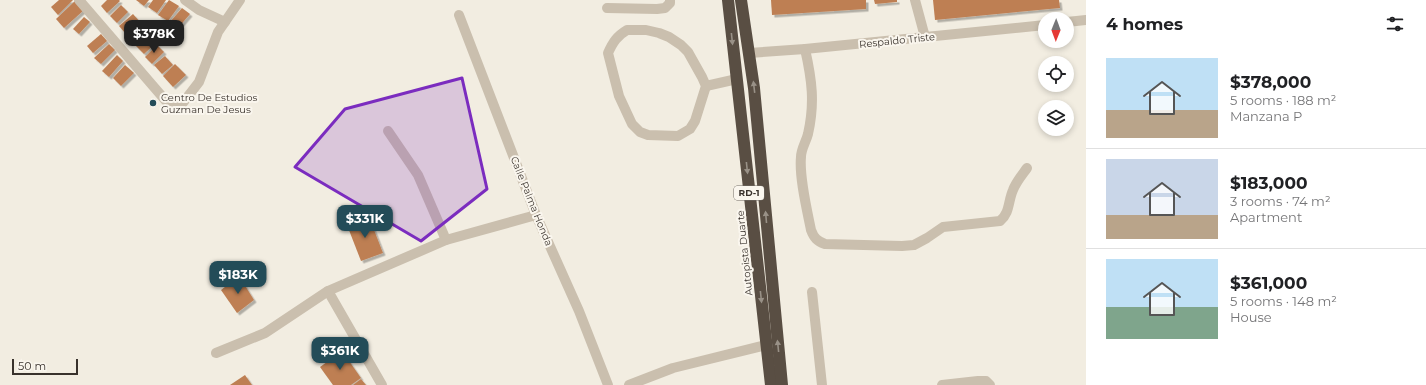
<!DOCTYPE html>
<html lang="en">
<head>
<meta charset="utf-8">
<style>
  :root { --surface:#fff; --page:#f6f6f6; --text:#202124; --muted:#757577; --line:#e0e0e0; --accent:#234c58 }
  body { margin:0; font-family:Montserrat,sans-serif; background:var(--page); color:var(--text); height:100vh; display:flex; flex-direction:column; font-size:15px; white-space:nowrap }
  * { box-sizing:border-box; margin:0 }
  p { font-size:13px; color:var(--muted) }
  .icon { flex:none; width:22px; height:22px; fill:none; stroke:currentColor; stroke-width:2; stroke-linecap:round; stroke-linejoin:round }
  .map { position:relative; flex:1; overflow:hidden }
  .details { display:flex; flex-direction:column; background:var(--surface); width:340px }
  .details>* { flex:none }
  .needle { width:26px; rotate:181deg }
  .buttons { position:absolute; left:1038px; top:12px; display:grid; gap:8px }
  .buttons a { display:grid; place-items:center; width:36px; height:36px; border-radius:50%; background:var(--surface); box-shadow:0 2px 6px #0003; font-size:20px }
  .scale { position:absolute; left:12px; bottom:10px; width:66px; box-sizing:border-box; padding-left:4px; border:2px solid #39322c; border-top:0; font-size:11px; line-height:14px; white-space:nowrap; color:#39322c; -webkit-text-stroke:3px #faf6ee; paint-order:stroke }
  .price { position:absolute; translate:-50% -34px; padding:0 9px; border-radius:8px; background:var(--accent); color:#fff; font-size:13px; line-height:26px; filter:drop-shadow(0 1px 2px #0008) }
  .price::after { content:''; position:absolute; left:50%; top:24px; width:12px; height:9px; margin-left:-6px; background:inherit; clip-path:polygon(0 0,100% 0,50% 100%) }
  .price.active { background:#222; color:#fff }
  ul { padding:0; list-style:none }
  li { display:flex; align-items:center; gap:12px; height:100px; padding:0 20px }
  li+li { border-top:1px solid var(--line) }
  li span { display:grid; place-items:center; flex:none; width:112px; height:80px; border-radius:0px; color:#555 }
  li>.icon { margin-inline-start:auto }
  span .icon { width:48px; height:48px; fill:#fffc; stroke-width:1 }
  li b { font-size:17px }
  h2 { display:flex; justify-content:space-between; align-items:center; height:48px; padding:0 20px; font-size:17px }
  main { display:flex; flex:1; min-height:0 }
  .map>svg:first-child { display:block }
</style>
</head>
<body>
<main>
<div class="map">
<svg width="1086" height="385" viewBox="0 0 1086 385">
  <defs>
    <filter id="shadow"><feDropShadow dx="2.5" dy="2.5" stdDeviation="0" flood-color="#0004"/></filter>
  </defs>
  <rect width="100%" height="100%" fill="#f2ede1"/>
  <!-- building -->
  <g fill="#be7f53" filter="url(#shadow)">
    <polygon points="59,0 73,0 58,15 51,7"/>
    <polygon points="107,0 119,0 120,1 107,13 101,6"/>
    <polygon points="136,0 149,0 144,6"/>
    <polygon points="153,0 166,0 157,13 148,7"/>
    <polygon points="169,0 179,6 168,21 158,15"/>
    <polygon points="771,0 866,0 866,9 772,15"/>
    <polygon points="874,0 897,0 897,2 875,4"/>
    <polygon points="933,0 1059,0 1060,8 935,20"/>
    <polygon points="75,1 84,10 64,28 56,19"/>
    <polygon points="121,5 128,12 117,23 110,16"/>
    <polygon points="182,8 190,14 178,28 170,22"/>
    <polygon points="133,14 140,22 126,34 119,26"/>
    <polygon points="84,17 90,22 79,34 73,29"/>
    <polygon points="142,23 149,31 135,43 128,35"/>
    <polygon points="150,33 158,41 144,54 136,46"/>
    <polygon points="101,34 107,41 93,53 87,46"/>
    <polygon points="109,44 115,50 101,64 94,58"/>
    <polygon points="157,45 164,52 152,64 145,57"/>
    <polygon points="117,55 123,61 109,77 102,71"/>
    <polygon points="165,56 173,65 162,74 154,65"/>
    <polygon points="175,64 186,75 173,87 163,76"/>
    <polygon points="125,65 134,73 121,86 113,78"/>
    <polygon points="369,217 383,253 361,261 347,225"/>
    <polygon points="239,276 254,300 237,313 221,290"/>
    <polygon points="342,351 361,378 351,385 333,385 320,367"/>
    <polygon points="245,375 252,385 230,385"/>
    <polygon points="361,379 366,385 353,385"/>
  </g>
  <g fill="none" stroke-linecap="round" stroke-linejoin="round">
    <!-- minor -->
    <g stroke="#cabfae" stroke-width="10">
      <polyline points="79,0 166,101 173,105 182,104 199,82 218,32 240,0"/>
      <polyline points="185,0 199,10 225,22"/>
      <polyline points="915,0 925,37"/>
      <polyline points="607,8 657,9 665,8 670,3 670,0"/>
      <polyline points="459,15 536,215 579,311 608,385"/>
      <polyline points="1067,22 1086,20"/>
      <path d="M627 30H646L659 33 669 37 681 45 688 52 702 77 706 86 695 121 690 129 678 136 648 135 640 132 632 124 619 96 608 53C613 42 617 36 627 30Z"/>
      <path d="M805 49C812 80 815 103 808 134 806 142 801 149 801 157 799 177 807 210 811 230 814 238 817 241 825 244L902 246 914 245 927 238 943 227 1000 221C1010 213 1008 201 1013 190 1016 182 1022 175 1027 168"/>
      <polyline points="749,53 805,49 1045,25"/>
      <polyline points="706,86 737,79"/>
      <polyline points="388,131 418,175 446,240"/>
      <polyline points="328,291 382,385"/>
      <polyline points="812,292 822,385"/>
      <polyline points="216,353 265,333 328,291 446,240 536,215"/>
      <polyline points="629,385 673,368 766,345"/>
      <polyline points="942,385 978,381 986,381 990,385"/>
    </g>
    <!-- highway -->
    <g stroke="#594e43" stroke-width="12">
      <polyline points="728,0 771,385"/>
      <polyline points="741,0 754,88 782,385"/>
    </g>
  </g>
  <!-- one-way arrows -->
  <defs><path id="oneway-solid" d="M-6-.8H1V-3.2L6.5 0L1 3.2V.8H-6Z"/></defs>
  <g fill="#999187">
    <use href="#oneway-solid" transform="translate(732 39) rotate(84)"/>
    <use href="#oneway-solid" transform="translate(754 87) rotate(-97)"/>
    <use href="#oneway-solid" transform="translate(747 168) rotate(84)"/>
    <use href="#oneway-solid" transform="translate(766 217) rotate(-95)"/>
    <use href="#oneway-solid" transform="translate(761 297) rotate(84)"/>
    <use href="#oneway-solid" transform="translate(778 346) rotate(-96)"/>
  </g>
  <!-- marked area -->
  <path fill="#7b2cbf" fill-opacity="0.2" stroke="#7b2cbf" stroke-width="3" stroke-linejoin="round" d="M462 78 487 189 421 241 295 167 345 109Z"/>
  <!-- markers -->
  <circle fill="#234c58" stroke="#faf6ee" stroke-width="1.5" cx="153" cy="103" r="4"/>
  <g text-anchor="middle" stroke-width="4" stroke-linejoin="round" paint-order="stroke">
    <!-- shield labels -->
    <rect fill="#faf6ee" stroke="#736d66" stroke-width="1" x="734" y="186" width="30" height="14" rx="3"/>
    <g font-size="9" font-weight="bold" fill="#39322c">
      <text x="749" y="196">RD-1</text>
    </g>
    <!-- street labels -->
    <g font-size="10" fill="#39322c" stroke="#faf6ee">
      <text transform="translate(897 40) rotate(-6)" y="4">Respaldo Triste</text>
      <text transform="translate(532 201) rotate(68)" y="4">Calle Palma Honda</text>
      <text transform="translate(744 253) rotate(-96)" y="4">Autopista Duarte</text>
    </g>
    <!-- poi labels -->
    <g font-size="10" fill="#39322c" stroke="#faf6ee" text-anchor="start">
      <text x="161" y="101">Centro De Estudios<tspan x="161" dy="12">Guzman De Jesus</tspan></text>
    </g>
  </g>
</svg>
<div class="buttons">
<a><svg class="needle" viewBox="-14 -14 28 28"><path d="M0-13l5 13h-10z" fill="#e53935"/><path d="M0 13l5-13h-10z" fill="#757577"/></svg></a>
<a><svg class="icon" aria-label="locate" viewBox="0 0 24 24"><circle cx="12" cy="12" r="6"/><path d="M12 2v4M12 18v4M2 12h4M18 12h4"/></svg></a>
<a><svg class="icon" aria-label="layers" viewBox="0 0 24 24"><path d="M12 4l9 5-9 5-9-5zM3 14l9 5 9-5"/></svg></a>
</div>
<div class="scale">50 m</div>
<b class="price active" style="left:154px;top:54px">$378K</b>
<b class="price" style="left:365px;top:239px">$331K</b>
<b class="price" style="left:238px;top:295px">$183K</b>
<b class="price" style="left:340px;top:371px">$361K</b>
</div>
<section class="details">
<h2>4 homes<svg class="icon" aria-label="filters" viewBox="0 0 24 24"><path d="M4 7h16M4 17h16"/><circle cx="9" cy="7" r="2"/><circle cx="15" cy="17" r="2"/></svg></h2>
<ul>
<li><span style="background:linear-gradient(#bfe0f5 65%,#b9a48a 0)"><svg class="icon" aria-label="home" viewBox="0 0 24 24"><path d="M3 11l9-7 9 7M6 9v11h12V9"/></svg></span><div><b>$378,000</b><p>5 rooms · 188 m²</p><p>Manzana P</p></div></li>
<li><span style="background:linear-gradient(#c9d6e8 70%,#b9a48a 0)"><svg class="icon" aria-label="home" viewBox="0 0 24 24"><path d="M3 11l9-7 9 7M6 9v11h12V9"/></svg></span><div><b>$183,000</b><p>3 rooms · 74 m²</p><p>Apartment</p></div></li>
<li><span style="background:linear-gradient(#bfe0f5 60%,#7fa58c 0)"><svg class="icon" aria-label="home" viewBox="0 0 24 24"><path d="M3 11l9-7 9 7M6 9v11h12V9"/></svg></span><div><b>$361,000</b><p>5 rooms · 148 m²</p><p>House</p></div></li>
</ul>
</section>
</main>
</body>
</html>
